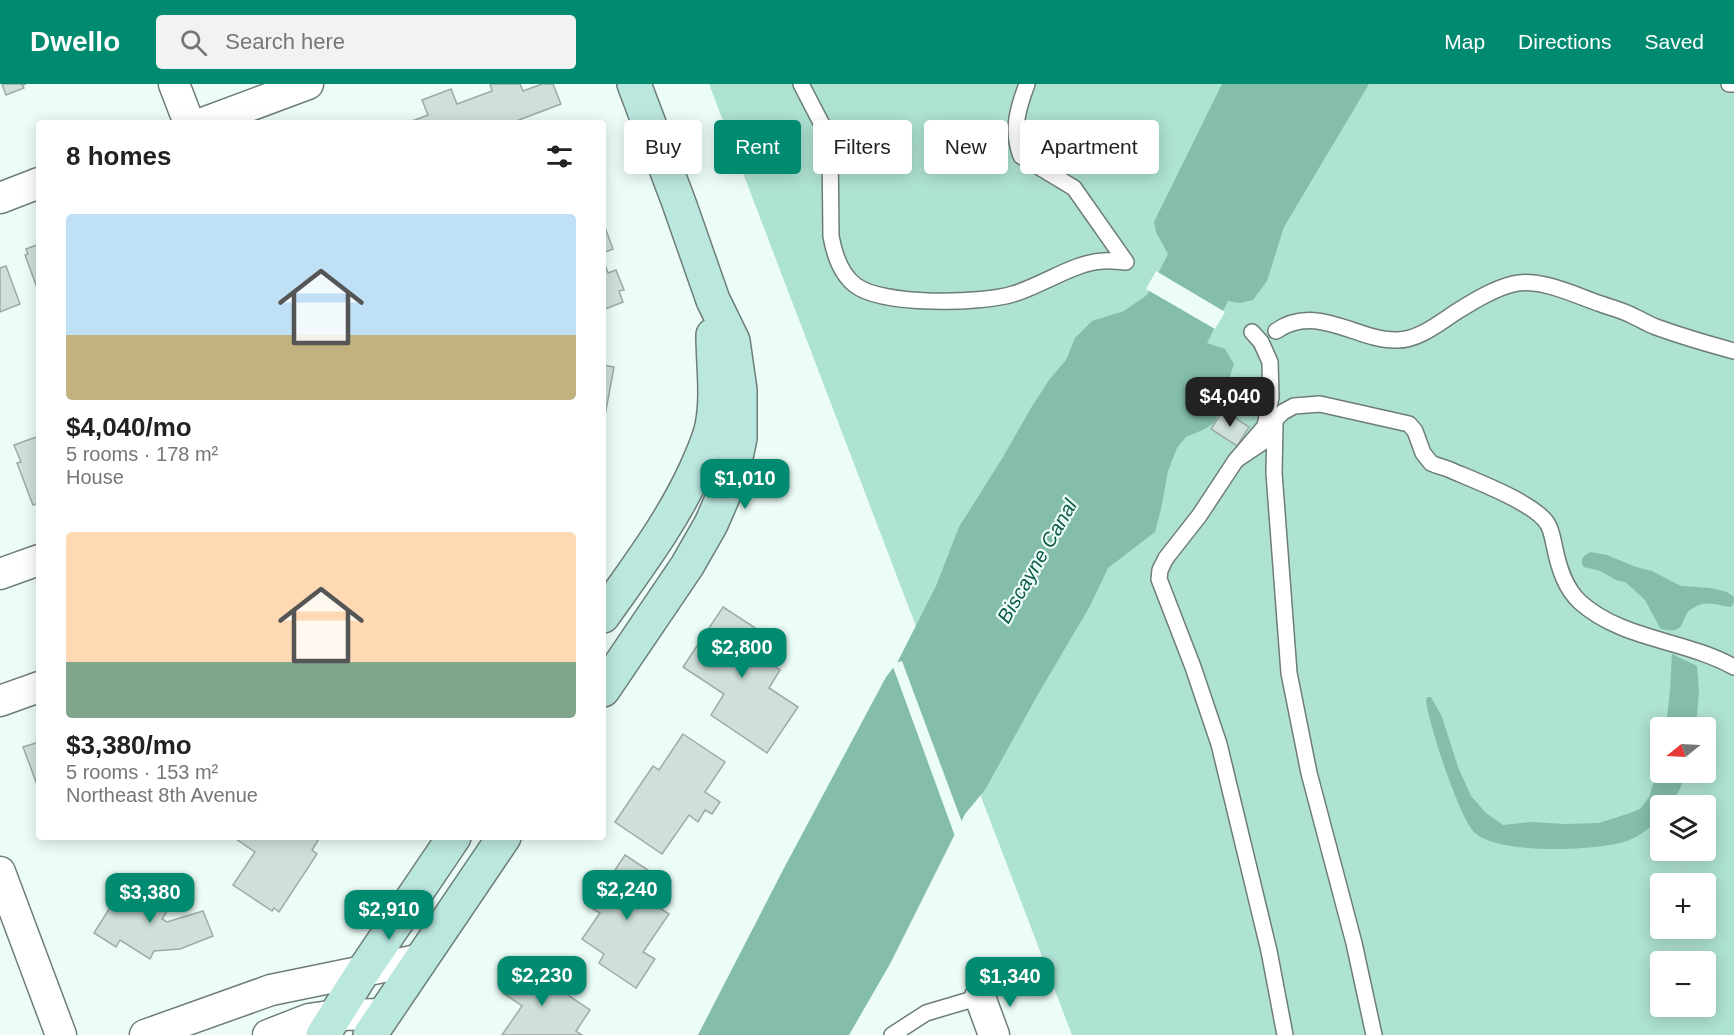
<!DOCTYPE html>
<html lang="en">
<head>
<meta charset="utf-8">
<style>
  :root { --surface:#fff; --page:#f2f2f2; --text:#222; --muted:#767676; --accent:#008a70 }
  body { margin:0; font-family:Arial,sans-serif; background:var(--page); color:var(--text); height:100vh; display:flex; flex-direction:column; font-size:22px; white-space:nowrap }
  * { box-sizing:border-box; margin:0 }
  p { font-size:20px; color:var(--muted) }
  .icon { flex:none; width:33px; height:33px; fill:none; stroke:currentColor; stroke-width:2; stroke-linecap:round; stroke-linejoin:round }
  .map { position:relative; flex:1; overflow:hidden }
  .details { position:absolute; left:36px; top:36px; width:570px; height:720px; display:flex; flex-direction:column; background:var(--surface); border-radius:6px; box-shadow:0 3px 15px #0003 }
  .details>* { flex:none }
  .guide { position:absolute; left:624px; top:36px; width:570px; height:54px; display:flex; gap:12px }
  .needle { width:39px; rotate:252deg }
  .buttons { position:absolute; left:1650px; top:633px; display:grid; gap:12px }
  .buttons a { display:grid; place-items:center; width:66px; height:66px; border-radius:6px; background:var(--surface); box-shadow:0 3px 15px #0003; font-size:30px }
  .price { position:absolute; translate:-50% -51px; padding:0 14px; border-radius:12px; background:var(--accent); color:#fff; font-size:20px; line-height:39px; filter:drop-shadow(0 2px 3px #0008) }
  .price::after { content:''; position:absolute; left:50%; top:36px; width:18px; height:14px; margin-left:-9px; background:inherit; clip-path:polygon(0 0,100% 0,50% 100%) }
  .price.selected { background:#222; color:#fff }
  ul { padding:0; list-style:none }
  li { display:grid; align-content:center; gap:12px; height:318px; padding:0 30px }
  li span { display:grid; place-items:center; height:186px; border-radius:6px; color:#555 }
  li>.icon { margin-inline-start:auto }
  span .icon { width:108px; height:108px; fill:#fffc; stroke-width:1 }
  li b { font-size:26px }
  h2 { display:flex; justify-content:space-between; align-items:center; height:72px; padding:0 30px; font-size:26px }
  .tag { padding:0 21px; border-radius:6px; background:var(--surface); box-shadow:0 3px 15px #0003; font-size:21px; line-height:54px }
  .tag.selected { background:var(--accent); color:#fff }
  header { display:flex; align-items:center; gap:36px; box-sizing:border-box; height:84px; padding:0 30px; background:var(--accent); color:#fff }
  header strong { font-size:28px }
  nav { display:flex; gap:33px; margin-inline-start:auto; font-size:21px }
  .search { width:420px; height:54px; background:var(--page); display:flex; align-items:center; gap:15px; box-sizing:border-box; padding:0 21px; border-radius:6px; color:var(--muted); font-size:22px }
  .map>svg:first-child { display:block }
</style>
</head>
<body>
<header>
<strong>Dwello</strong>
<div class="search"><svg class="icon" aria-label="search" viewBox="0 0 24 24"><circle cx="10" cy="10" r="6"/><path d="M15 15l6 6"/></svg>Search here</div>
<nav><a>Map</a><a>Directions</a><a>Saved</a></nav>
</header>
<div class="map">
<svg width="1734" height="951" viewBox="0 0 1734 951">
  <rect width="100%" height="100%" fill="#ecfdf7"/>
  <!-- green -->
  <path fill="#aee2d2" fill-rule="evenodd" d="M709 0H1734V951H1072ZM1660 644H1706V688H1660ZM1660 722H1706V766H1660ZM1660 800H1706V844H1660ZM1660 878H1706V922H1660Z"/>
  <!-- water -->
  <g fill="#84bdab">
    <polygon points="1222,0 1369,0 1284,143 1267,197 1253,216 1240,219 1228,217 1207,259 1225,265 1234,280 1215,338 1205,345 1186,353 1177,364 1168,387 1161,425 1155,448 1108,484 1090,522 1037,612 985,706 965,730 890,880 849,951 698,951 783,786 886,593 897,579 936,502 959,443 1003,373 1031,324 1049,296 1066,276 1075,254 1092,237 1124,227 1147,211 1168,170 1156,148 1154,138"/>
    <path d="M1591 468 1607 471 1636 483 1652 487 1681 502 1711 504 1727 508 1734 513V519L1731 523C1720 522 1711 517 1699 521 1695 523 1690 525 1687 529 1684 533 1684 538 1681 542 1677 548 1666 547 1660 544L1645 516 1632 504 1625 498 1616 496 1600 487 1584 483 1582 480C1581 473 1585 471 1591 468Z"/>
    <polygon points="1672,570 1697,582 1699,607 1696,643 1666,643 1670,607"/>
    <path d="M1427 613H1431L1442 633 1458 683 1471 712 1486 729 1503 741 1532 738 1565 740 1599 739 1630 729 1640 725 1649 713 1660 678V688L1686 689 1680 705 1670 721 1660 722V734C1650 744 1640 752 1627 757 1597 767 1499 771 1475 749 1459 734 1429 640 1426 617Z"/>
  </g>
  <!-- pier -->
  <g fill="#ecfdf7">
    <polygon points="1156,187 1225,228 1215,245 1146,205"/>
    <polygon points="902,577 963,741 956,755 892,580"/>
  </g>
  <!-- building -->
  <g fill="#cfe0da" stroke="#9caba6" stroke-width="1.5">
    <polygon points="2,0 26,0 22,1 24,4 6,11"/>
    <polygon points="490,0 520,0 523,7 542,0 553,0 561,20 511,39 407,39 428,31 422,16 451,5 457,20 492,7"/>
    <polygon points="603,138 613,165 603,169"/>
    <polygon points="39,160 39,209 25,171 28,170 26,165"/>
    <polygon points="603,175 608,189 616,186 624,206 619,207 623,218 603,226"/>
    <polygon points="6,182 20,220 0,228 0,184"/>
    <polygon points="603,281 614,283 603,342"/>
    <polygon points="1223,326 1249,343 1237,362 1211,345"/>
    <polygon points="39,352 39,419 33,421 17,379 21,378 14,361"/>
    <polygon points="723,523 777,558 765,576 780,586 769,604 798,623 767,669 711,631 724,610 683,583"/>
    <polygon points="683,650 725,678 705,708 720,718 712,730 705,726 698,738 689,731 662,770 615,738 653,682 659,686"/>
    <polygon points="39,658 39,706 23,663"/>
    <polygon points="233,753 320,753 312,766 317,770 279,828 274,824 272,827 233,801 255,768"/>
    <polygon points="625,771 663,796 649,817 669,830 643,868 655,875 636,904 599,879 604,870 582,855 600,829 593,825 605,806 603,804"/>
    <polygon points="126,798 141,808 144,803 171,821 162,835 167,838 203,827 213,852 180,865 154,867 150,875 120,856 116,863 94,849"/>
    <polygon points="522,880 590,926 576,947 582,951 502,951 522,922 503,909"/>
  </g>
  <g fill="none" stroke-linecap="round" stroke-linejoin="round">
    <!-- lane casing -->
    <g stroke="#6e7d78" stroke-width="18">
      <g id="lane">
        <path d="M801 0 830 56 831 152C834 169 841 190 855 201 882 222 980 220 1013 210 1041 202 1075 178 1103 177 1111 176 1119 178 1126 178L1074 104 1021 72C1011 46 1018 24 1027 0"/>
        <polyline points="1729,0 1734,0"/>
        <path d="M1276 247C1316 219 1356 256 1395 256 1417 257 1438 240 1456 228 1474 217 1493 205 1513 200 1539 193 1577 212 1601 220 1612 224 1625 227 1635 233 1642 236 1648 240 1656 243 1681 252 1708 260 1734 267"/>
        <path d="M1252 248 1261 258 1270 278 1271 313 1265 342 1236 376 1263 358 1275 336 1283 328 1294 322 1320 320 1409 340 1415 347 1423 369 1431 379C1437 382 1442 383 1448 385 1473 396 1533 418 1547 439 1552 446 1553 457 1555 465 1559 484 1565 504 1580 518 1622 556 1686 556 1734 583"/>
        <polyline points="1275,339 1274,389 1289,589 1309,689 1354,859 1374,951"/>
        <polyline points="1236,376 1199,432 1166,474 1160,486 1159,495 1193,583 1219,660 1269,867 1285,951"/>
        <polyline points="892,951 926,929 980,913"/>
      </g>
    </g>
    <!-- street casing -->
    <g stroke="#6e7d78" stroke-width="33">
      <g id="street">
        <polyline points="174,0 189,39"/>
        <polyline points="203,39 308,0"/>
        <polyline points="0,114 39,99"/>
        <polyline points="0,490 39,476"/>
        <polyline points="0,617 39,603"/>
        <polyline points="0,788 61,951"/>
        <polyline points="980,913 994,951"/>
        <polyline points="145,951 271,906 422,875"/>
        <polyline points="268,951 309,935 336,931 385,930"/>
      </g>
    </g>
    <!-- secondary casing -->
    <g stroke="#6e7d78" stroke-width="36">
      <g id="secondary">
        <path d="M603 532C636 485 672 438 696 385 702 371 709 357 712 342 718 312 713 281 713 251"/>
        <polyline points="603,606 687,482 711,440 732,392 740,354 740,306 733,257 713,216 679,119 634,0"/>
        <polyline points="323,951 364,886 454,753"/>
        <polyline points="370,951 504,753"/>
      </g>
    </g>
    <!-- lane -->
    <use href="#lane" stroke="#fff" stroke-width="15"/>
    <!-- street -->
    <use href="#street" stroke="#fff" stroke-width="30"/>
    <!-- secondary -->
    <use href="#secondary" stroke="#bae7de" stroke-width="33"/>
  </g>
  <g text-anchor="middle" stroke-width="4.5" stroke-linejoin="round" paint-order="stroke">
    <!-- water labels -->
    <g font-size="20" font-style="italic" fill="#0c5948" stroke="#ecfdf7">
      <text transform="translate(1037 477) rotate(-60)" y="7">Biscayne Canal</text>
    </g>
  </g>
</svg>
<div class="buttons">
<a><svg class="needle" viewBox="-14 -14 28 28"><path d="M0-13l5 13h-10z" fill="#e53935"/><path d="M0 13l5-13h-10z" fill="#767676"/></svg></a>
<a><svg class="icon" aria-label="layers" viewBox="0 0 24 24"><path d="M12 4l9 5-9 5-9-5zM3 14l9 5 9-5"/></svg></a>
<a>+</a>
<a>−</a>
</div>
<b class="price selected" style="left:1230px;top:344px">$4,040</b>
<b class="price" style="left:745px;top:426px">$1,010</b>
<b class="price" style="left:742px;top:595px">$2,800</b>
<b class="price" style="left:627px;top:837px">$2,240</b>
<b class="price" style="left:150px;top:840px">$3,380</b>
<b class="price" style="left:389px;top:857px">$2,910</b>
<b class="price" style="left:542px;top:923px">$2,230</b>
<b class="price" style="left:1010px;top:924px">$1,340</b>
<div class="guide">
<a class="tag">Buy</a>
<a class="tag selected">Rent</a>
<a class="tag">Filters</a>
<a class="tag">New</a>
<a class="tag">Apartment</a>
</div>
<section class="details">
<h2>8 homes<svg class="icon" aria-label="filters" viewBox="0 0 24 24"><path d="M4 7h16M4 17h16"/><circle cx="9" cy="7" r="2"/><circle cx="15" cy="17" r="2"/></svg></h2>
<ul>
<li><span style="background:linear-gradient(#bfe0f5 65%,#c2b280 0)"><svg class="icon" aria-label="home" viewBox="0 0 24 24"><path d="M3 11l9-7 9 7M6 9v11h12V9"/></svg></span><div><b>$4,040/mo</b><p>5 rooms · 178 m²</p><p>House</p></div></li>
<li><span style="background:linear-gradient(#ffd9b3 70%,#7fa58c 0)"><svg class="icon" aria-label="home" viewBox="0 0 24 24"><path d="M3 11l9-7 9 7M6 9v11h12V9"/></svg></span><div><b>$3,380/mo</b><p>5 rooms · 153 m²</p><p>Northeast 8th Avenue</p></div></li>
</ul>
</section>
</div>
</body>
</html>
